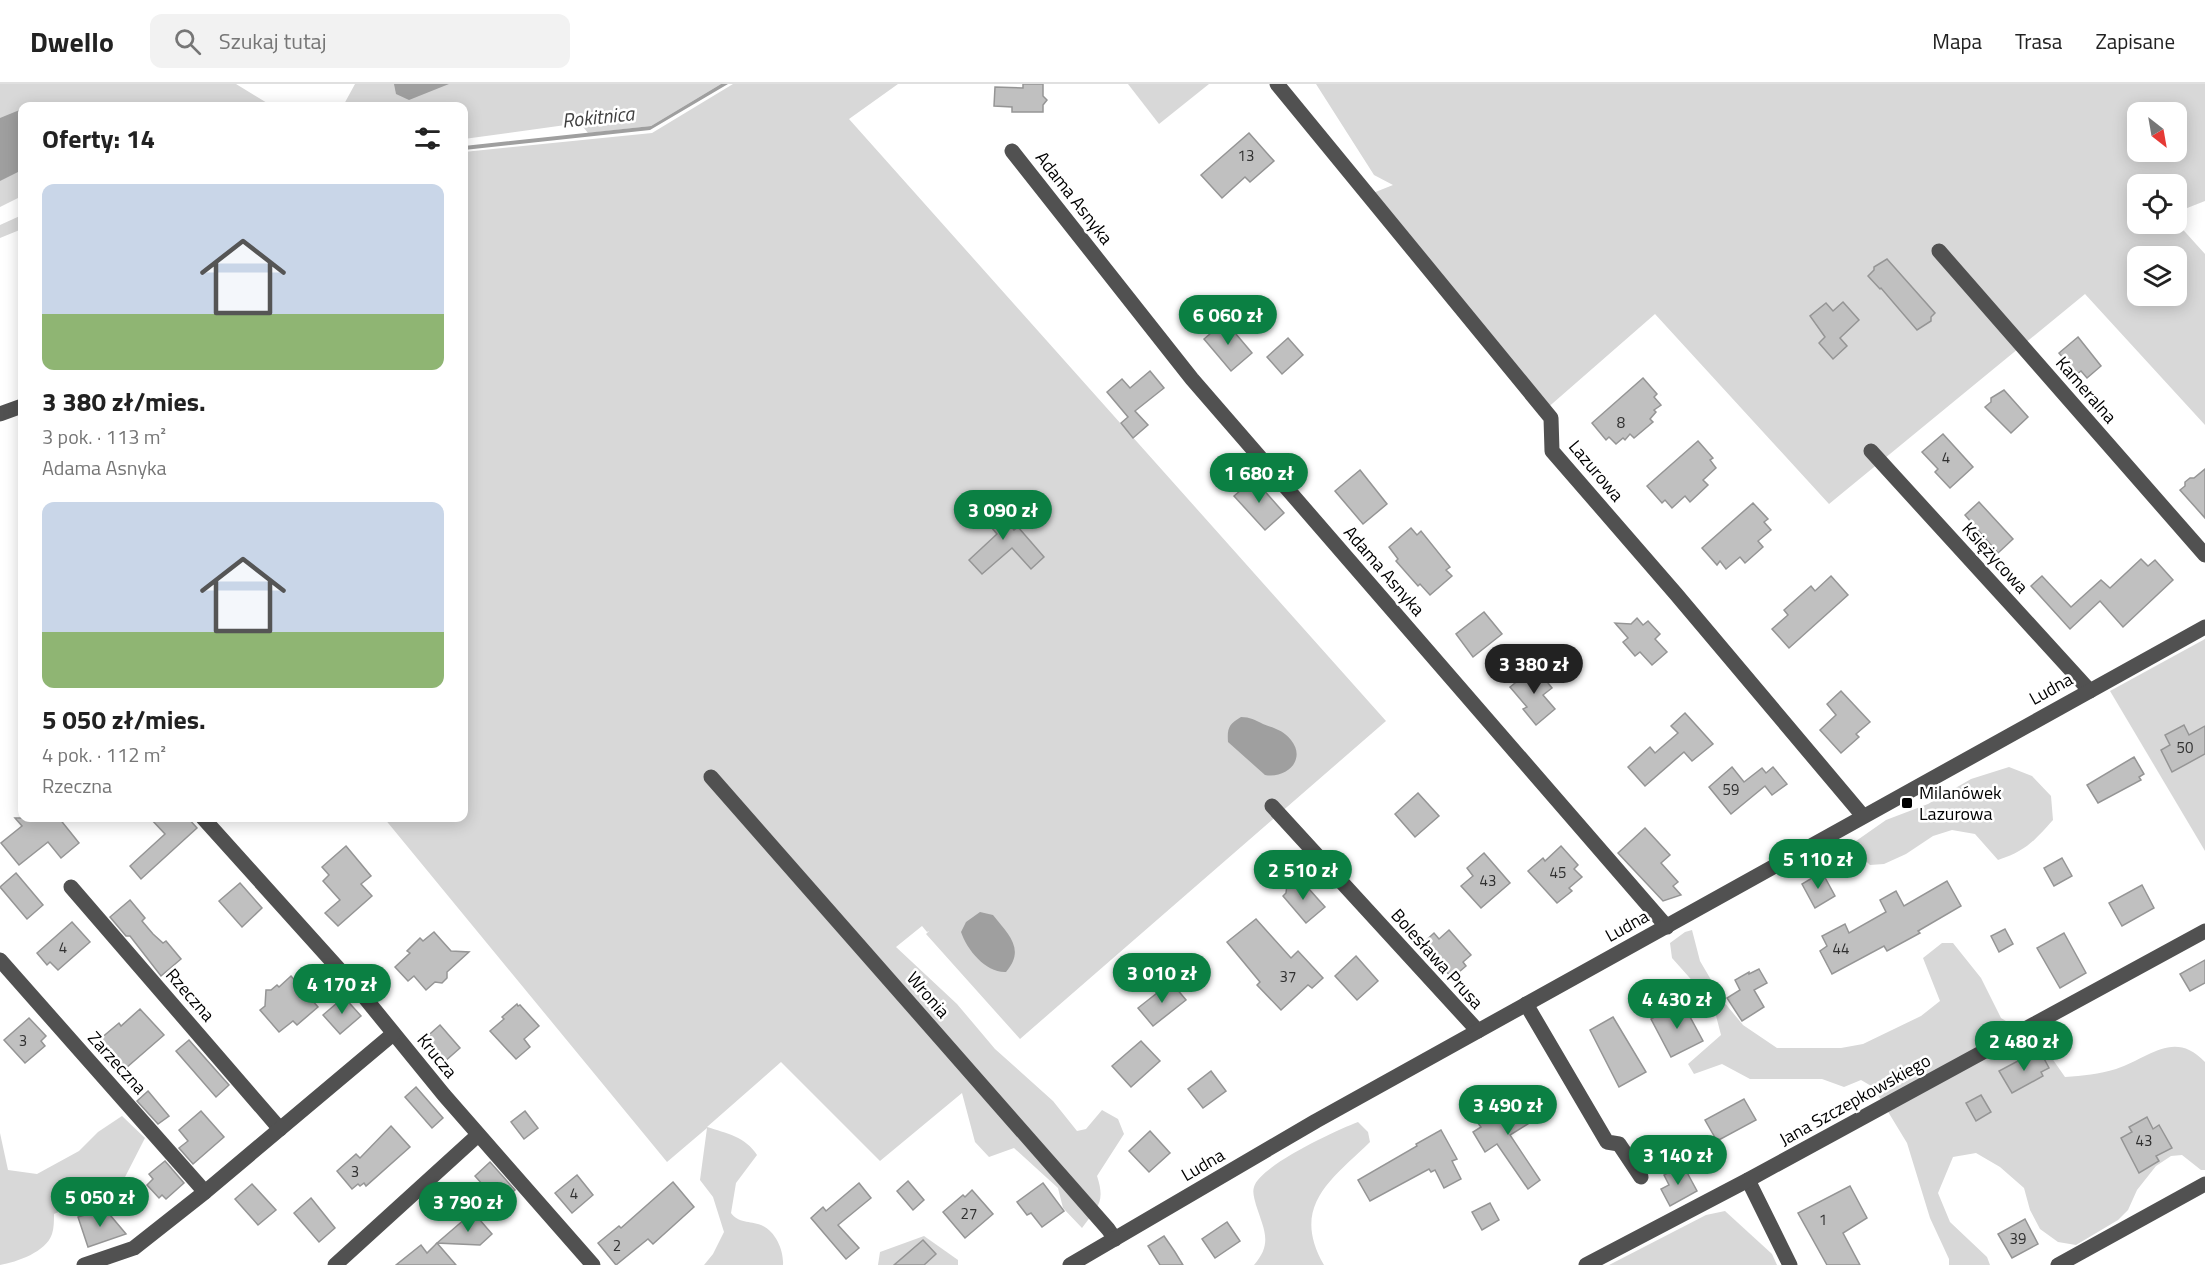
<!DOCTYPE html>
<html lang="pl">
<head>
<meta charset="utf-8">
<style>
  :root { --surface:#fff; --page:#f2f2f2; --text:#222; --muted:#767676; --line:#e0e0e0; --accent:#0b8043 }
  body { margin:0; font-family:"Titillium Web",sans-serif; background:var(--page); color:var(--text); height:100vh; display:flex; flex-direction:column; font-size:22px; white-space:nowrap }
  * { box-sizing:border-box; margin:0 }
  p { font-size:20px; color:var(--muted) }
  .icon { flex:none; width:33px; height:33px; fill:none; stroke:currentColor; stroke-width:2; stroke-linecap:round; stroke-linejoin:round }
  .map { position:relative; flex:1; overflow:hidden }
  .drawer { position:absolute; left:18px; top:18px; width:450px; height:720px; display:flex; flex-direction:column; background:var(--surface); border-radius:12px; box-shadow:0 3px 15px #0003 }
  .drawer>* { flex:none }
  .needle { width:39px; rotate:149deg }
  .controls { position:absolute; left:2127px; top:18px; display:grid; gap:12px }
  .controls a { display:grid; place-items:center; width:60px; height:60px; border-radius:12px; background:var(--surface); box-shadow:0 3px 15px #0003; font-size:30px }
  .price { position:absolute; translate:-50% -51px; padding:0 14px; border-radius:21px; background:var(--accent); color:#fff; font-size:20px; line-height:39px; filter:drop-shadow(0 2px 3px #0008) }
  .price::after { content:''; position:absolute; left:50%; top:36px; width:18px; height:14px; margin-left:-9px; background:inherit; clip-path:polygon(0 0,100% 0,50% 100%) }
  .price.current { background:#222; color:#fff }
  ul { padding:0; list-style:none }
  li { display:grid; align-content:center; gap:12px; height:318px; padding:0 24px }
  li span { display:grid; place-items:center; height:186px; border-radius:12px; color:#555 }
  li>.icon { margin-inline-start:auto }
  span .icon { width:108px; height:108px; fill:#fffc; stroke-width:1 }
  li b { font-size:26px }
  h2 { display:flex; justify-content:space-between; align-items:center; height:72px; padding:0 24px; font-size:26px }
  header { display:flex; align-items:center; gap:36px; box-sizing:border-box; height:84px; padding:0 30px; background:var(--surface); border-bottom:2px solid var(--line) }
  header strong { font-size:28px }
  nav { display:flex; gap:33px; margin-inline-start:auto; font-size:21px }
  .search { width:420px; height:54px; background:var(--page); display:flex; align-items:center; gap:15px; box-sizing:border-box; padding:0 21px; border-radius:12px; color:var(--muted); font-size:22px }
  .map>svg:first-child { display:block }
</style>
</head>
<body>
<header>
<strong>Dwello</strong>
<div class="search"><svg class="icon" aria-label="search" viewBox="0 0 24 24"><circle cx="10" cy="10" r="6"/><path d="M15 15l6 6"/></svg>Szukaj tutaj</div>
<nav><a>Mapa</a><a>Trasa</a><a>Zapisane</a></nav>
</header>
<div class="map">
<svg width="2205" height="1181" viewBox="0 0 2205 1181">
  <rect width="100%" height="100%" fill="#fff"/>
  <!-- green -->
  <g fill="#d8d8d8" fill-rule="evenodd">
    <polygon points="0,0 236,0 272,22 22,22 22,112 0,123"/>
    <polygon points="355,0 721,0 651,42 588,49 580,39 464,55 464,22 343,22"/>
    <path d="M733 0H898L849 35 1386 637 1020 955 926 850 929 847 927 848 922 842 896 863 957 920 995 965 1053 1017 1077 1047 1086 1045 1102 1026 1118 1035 1124 1050 1097 1092C1106 1119 1097 1123 1082 1144L1063 1124 1058 1104 1014 1064 989 1073 975 1058 962 1009 880 1077 781 978 707 1043C726 1049 746 1053 757 1071L736 1099 731 1129C738 1139 750 1137 761 1141 776 1147 784 1167 783 1181H704L713 1170 724 1148 713 1113 700 1096 707 1044 667 1078 384 734H464V68L652 49Z"/>
    <polygon points="1128,0 1209,0 1159,40"/>
    <path d="M1316 0H2205V117L2177 128 2176 100H2138V140L2177 139 2205 170V341L2085 210 1829 420 1655 230 1545 326 1368 111 1393 101 1374 91ZM2138 28H2176V68H2138ZM2138 172H2176V212H2138Z"/>
    <polygon points="22,131 22,145 0,154 0,141"/>
    <polygon points="2205,555 2205,767 2110,607"/>
    <path d="M2009 683 2032 692 2051 712 2053 736C2034 757 2026 767 1998 776L1975 750 1952 746 1933 752 1906 770 1884 780 1870 781 1856 767V757L1886 736 1928 720 1971 695Z"/>
    <path d="M1692 846 1700 877 1724 918 1743 941 1777 964H1841L1863 960 1921 932 1940 917 1923 874 1942 859H1953L1981 894 2001 934 2029 951 2049 970 2065 993C2083 992 2099 990 2116 985 2149 974 2174 945 2205 978V1086H2201L2182 1071 2171 1072 2156 1082 2137 1106 2128 1126 2118 1136 2076 1161 2058 1158 2040 1145 2030 1126 2024 1104 2000 1083 1976 1069 1953 1073 1938 1109 1950 1138 1987 1173 1990 1181H1949V1175L1930 1134 1907 1059 1873 1003 1861 996 1844 1003 1822 995H1750L1722 980 1694 990 1688 980 1721 951 1713 920 1672 874 1670 859 1685 848Z"/>
    <path d="M122 1032 145 1054 124 1095 126 1107 122 1116 84 1117 54 1130C54 1136 54 1144 52 1150 46 1168 17 1178 0 1181V1049L8 1086 37 1090 79 1067 98 1048Z"/>
    <path d="M1358 1038 1368 1048 1370 1058C1331 1096 1290 1122 1324 1181H1254C1273 1159 1264 1146 1256 1121 1255 1116 1252 1109 1254 1103 1259 1082 1337 1046 1358 1038Z"/>
    <polygon points="1725,1127 1772,1170 1777,1181 1609,1181 1706,1131"/>
    <polygon points="924,1152 958,1176 958,1181 878,1181 880,1168"/>
  </g>
  <!-- water -->
  <g fill="#9f9f9f">
    <polygon points="394,0 449,0 409,16 396,10"/>
    <polygon points="721,0 728,0 650,46 464,66 464,62 651,42"/>
    <polygon points="22,25 22,86 0,97 0,34"/>
    <path d="M1241 633C1250 633 1255 636 1263 640 1273 644 1283 646 1291 656 1307 676 1286 695 1265 691L1228 658C1227 644 1229 640 1241 633Z"/>
    <path d="M980 828 993 831C1008 850 1026 865 1006 888 986 889 967 866 961 848L966 838Z"/>
  </g>
  <!-- building -->
  <g fill="#c0c0c0" stroke="#959595" stroke-width="1.5">
    <polygon points="1023,0 1043,0 1043,12 1047,16 1043,21 1043,28 1012,28 1012,23 994,22 995,3 1023,4"/>
    <polygon points="1249,49 1274,77 1250,98 1245,93 1222,114 1201,91"/>
    <polygon points="1887,175 1935,229 1931,233 1931,237 1917,246 1881,204 1880,205 1868,192 1874,186 1874,183"/>
    <polygon points="1843,218 1859,236 1840,254 1847,262 1833,275 1819,259 1825,253 1810,232 1826,219 1833,227"/>
    <polygon points="1225,237 1252,269 1231,287 1204,255"/>
    <polygon points="2078,253 2101,282 2087,294 2081,287 2077,290 2059,269"/>
    <polygon points="1288,254 1303,271 1282,290 1267,273"/>
    <polygon points="1150,287 1164,304 1135,327 1148,341 1133,354 1121,339 1128,333 1107,308 1122,295 1130,304"/>
    <polygon points="1643,294 1657,310 1654,313 1661,321 1654,326 1656,328 1650,335 1653,338 1634,354 1630,350 1625,356 1623,354 1616,360 1609,353 1606,356 1592,339"/>
    <polygon points="2004,306 2028,333 2011,349 1985,323 1991,318 1991,314"/>
    <polygon points="1943,350 1973,383 1950,404 1935,388 1938,385 1922,368"/>
    <polygon points="1698,357 1713,374 1710,376 1716,384 1703,396 1708,401 1690,418 1685,412 1672,424 1665,416 1662,419 1647,402"/>
    <polygon points="2205,385 2205,434 2180,406 2185,402 2185,398 2190,394 2194,394"/>
    <polygon points="1360,386 1387,420 1363,440 1335,407"/>
    <polygon points="1254,395 1284,429 1265,446 1234,412"/>
    <polygon points="986,413 1014,446 1018,443 1044,473 1031,485 1012,464 982,490 969,476 997,450 974,423"/>
    <polygon points="1979,418 2013,455 1998,469 1965,431"/>
    <polygon points="1753,419 1768,435 1764,438 1771,446 1758,457 1763,463 1745,479 1740,473 1726,485 1720,477 1717,481 1702,464"/>
    <polygon points="1411,444 1417,451 1421,447 1450,483 1446,486 1452,492 1430,511 1420,500 1418,502 1396,477 1398,475 1389,463"/>
    <polygon points="2141,475 2148,482 2155,476 2173,496 2123,543 2100,517 2070,545 2031,502 2042,492 2071,523 2101,496 2110,504"/>
    <polygon points="1831,492 1848,511 1789,564 1772,545 1788,531 1784,526 1811,502 1815,507"/>
    <polygon points="1484,528 1502,550 1473,573 1456,550"/>
    <polygon points="1637,534 1643,541 1648,537 1660,550 1655,555 1667,568 1652,581 1640,568 1635,572 1623,558 1628,554 1615,539 1631,540"/>
    <polygon points="1535,583 1552,604 1543,611 1555,625 1536,641 1523,625 1527,623 1510,603"/>
    <polygon points="1841,607 1870,638 1856,650 1859,653 1841,669 1820,646 1836,631 1827,620"/>
    <polygon points="1685,629 1713,660 1692,677 1684,668 1645,702 1628,683 1650,663 1655,669 1678,649 1671,642"/>
    <polygon points="2184,641 2189,651 2205,642 2205,670 2172,688 2161,666 2170,661 2165,651"/>
    <polygon points="2134,673 2144,690 2139,693 2141,696 2098,719 2087,701"/>
    <polygon points="1732,683 1744,698 1762,684 1766,689 1773,683 1787,700 1772,711 1765,702 1731,730 1709,703"/>
    <polygon points="1418,709 1439,732 1415,753 1395,730"/>
    <polygon points="15,734 59,734 79,759 61,774 48,758 19,781 1,759 22,742"/>
    <polygon points="150,734 188,734 197,744 141,795 130,782 165,750"/>
    <polygon points="1645,744 1670,771 1661,779 1678,798 1673,802 1681,811 1663,817 1618,769"/>
    <polygon points="346,762 371,792 361,800 372,812 338,842 325,829 340,816 323,797 329,791 322,783"/>
    <polygon points="1561,762 1578,781 1574,785 1582,793 1569,804 1572,807 1557,819 1528,787 1543,774 1545,777"/>
    <polygon points="1484,769 1510,799 1481,824 1461,802 1473,792 1467,784"/>
    <polygon points="2062,774 2072,792 2054,802 2044,784"/>
    <polygon points="1822,788 1835,812 1815,824 1802,800"/>
    <polygon points="16,789 43,821 27,835 0,803"/>
    <polygon points="1301,796 1325,823 1306,839 1283,812 1286,809 1287,800 1295,801"/>
    <polygon points="1947,797 1961,822 1918,847 1920,849 1887,867 1884,862 1832,890 1820,867 1827,862 1822,852 1845,840 1849,849 1886,828 1880,816 1896,807 1904,822"/>
    <polygon points="240,799 262,824 242,843 219,817"/>
    <polygon points="2142,801 2154,824 2122,842 2109,819"/>
    <polygon points="130,816 145,834 142,837 153,850 163,859 166,857 181,875 161,892 130,852 126,852 110,833"/>
    <polygon points="1256,835 1291,874 1298,867 1323,894 1312,904 1308,901 1281,926 1257,901 1260,898 1227,858"/>
    <polygon points="72,838 90,858 58,886 50,878 47,881 37,869"/>
    <polygon points="2005,845 2013,860 1999,868 1991,852"/>
    <polygon points="1449,846 1471,871 1463,878 1466,882 1452,894 1422,860 1434,849 1439,855"/>
    <polygon points="434,848 451,867 469,868 447,888 447,894 442,899 435,898 426,906 414,892 408,897 395,883 410,869 407,867 420,854 423,857"/>
    <polygon points="2064,849 2086,889 2060,904 2037,864"/>
    <polygon points="1356,872 1378,897 1357,916 1335,892"/>
    <polygon points="2205,876 2205,899 2190,907 2180,890"/>
    <polygon points="1759,885 1767,899 1754,906 1764,923 1742,937 1727,914 1740,906 1735,896 1749,888 1749,890"/>
    <polygon points="291,892 318,923 297,941 293,937 279,948 260,926 265,922 266,906 271,906 277,901 279,903"/>
    <polygon points="1171,898 1186,916 1153,942 1138,924"/>
    <polygon points="344,913 361,932 340,950 323,931"/>
    <polygon points="1682,918 1703,957 1671,973 1651,935"/>
    <polygon points="517,920 518,922 520,921 539,942 524,955 530,963 516,975 490,947 504,935 502,933"/>
    <polygon points="140,925 164,951 126,984 100,955 119,939 121,942"/>
    <polygon points="1613,933 1646,988 1619,1003 1590,946"/>
    <polygon points="29,934 46,952 41,957 45,962 25,979 4,956"/>
    <polygon points="440,941 460,964 443,979 423,956"/>
    <polygon points="189,956 229,1001 216,1013 176,967"/>
    <polygon points="1141,957 1160,977 1131,1003 1112,982"/>
    <polygon points="2041,969 2049,984 2041,988 2043,992 2012,1009 1999,987 2031,970 2033,973"/>
    <polygon points="1211,987 1226,1007 1203,1024 1188,1005"/>
    <polygon points="416,1003 443,1034 432,1044 405,1013"/>
    <polygon points="148,1007 169,1032 158,1040 137,1017"/>
    <polygon points="1981,1011 1991,1028 1976,1037 1966,1019"/>
    <polygon points="1512,1012 1519,1024 1525,1020 1534,1033 1527,1037 1528,1040 1510,1051 1540,1096 1528,1105 1497,1060 1485,1068 1473,1048 1481,1043 1477,1038"/>
    <polygon points="1744,1015 1756,1036 1717,1057 1705,1036"/>
    <polygon points="201,1027 224,1053 193,1080 179,1064 188,1057 179,1046"/>
    <polygon points="525,1027 538,1044 524,1055 511,1038"/>
    <polygon points="2147,1033 2153,1045 2159,1041 2172,1064 2156,1072 2159,1077 2139,1089 2121,1054 2132,1048 2129,1043"/>
    <polygon points="391,1042 410,1063 366,1102 364,1099 360,1102 358,1100 352,1105 337,1087 356,1070 360,1074"/>
    <polygon points="1441,1046 1457,1075 1452,1077 1461,1095 1444,1104 1435,1086 1431,1088 1429,1085 1370,1117 1358,1096 1417,1062 1416,1060"/>
    <polygon points="1150,1047 1170,1069 1149,1088 1129,1067"/>
    <polygon points="165,1077 184,1099 166,1115 162,1111 159,1114 147,1101 153,1095 149,1090"/>
    <polygon points="490,1078 515,1106 492,1128 474,1109 483,1101 475,1092"/>
    <polygon points="1683,1081 1697,1107 1670,1122 1661,1105 1669,1101 1664,1091"/>
    <polygon points="577,1091 593,1111 572,1129 555,1109"/>
    <polygon points="908,1097 924,1116 913,1126 897,1107"/>
    <polygon points="673,1098 694,1123 653,1160 648,1155 616,1181 598,1159 619,1142 621,1144"/>
    <polygon points="859,1099 871,1114 838,1141 859,1164 846,1175 811,1134 823,1123 826,1127"/>
    <polygon points="1043,1099 1064,1127 1042,1143 1031,1129 1027,1131 1017,1118"/>
    <polygon points="252,1100 276,1126 258,1141 235,1115"/>
    <polygon points="1850,1102 1867,1134 1843,1149 1860,1181 1827,1181 1798,1129"/>
    <polygon points="972,1106 993,1130 965,1154 943,1128 963,1111 965,1113"/>
    <polygon points="311,1114 335,1144 319,1158 294,1129"/>
    <polygon points="1490,1119 1499,1136 1482,1146 1472,1128"/>
    <polygon points="105,1125 126,1150 88,1163 78,1133"/>
    <polygon points="473,1128 492,1150 480,1161 437,1159"/>
    <polygon points="2025,1135 2038,1160 2012,1174 1998,1150"/>
    <polygon points="1227,1138 1240,1157 1215,1174 1202,1155"/>
    <polygon points="1164,1152 1175,1168 1183,1181 1160,1181 1148,1162"/>
    <polygon points="923,1156 936,1170 924,1181 894,1181"/>
    <polygon points="437,1159 456,1181 396,1181 421,1161 427,1169"/>
  </g>
  <g fill="none" stroke-linecap="round" stroke-linejoin="round">
    <!-- minor -->
    <g stroke="#515151" stroke-width="15">
      <polyline points="1277,0 1551,334 1552,367 1676,510 1863,732"/>
      <polyline points="1012,67 1192,295 1667,843"/>
      <polyline points="1939,167 2205,471"/>
      <polyline points="0,330 22,322"/>
      <polyline points="1871,367 2090,607"/>
      <polyline points="711,693 1108,1145 1115,1155"/>
      <polyline points="1272,722 1478,947"/>
      <polyline points="203,734 365,914 444,1011 593,1181"/>
      <polyline points="71,803 280,1045"/>
      <polyline points="0,876 205,1108"/>
      <polyline points="1526,920 1607,1058 1619,1060 1641,1093"/>
      <polyline points="1748,1096 1790,1181"/>
      <polyline points="84,1181 134,1164 205,1108 393,950"/>
      <polyline points="335,1181 478,1051"/>
      <polyline points="1070,1181 1316,1037 2205,543"/>
      <polyline points="1586,1181 1748,1096 2205,847"/>
      <polyline points="2058,1181 2205,1100"/>
    </g>
  </g>
  <!-- markers -->
  <rect fill="#000" stroke="#fff" stroke-width="2" x="1901" y="713" width="12" height="12" rx="3"/>
  <g text-anchor="middle" stroke-width="5" stroke-linejoin="round" paint-order="stroke">
    <!-- number labels -->
    <g font-size="15" fill="#303030">
      <text x="1246" y="77">13</text>
      <text x="1621" y="344">8</text>
      <text x="1946" y="379">4</text>
      <text x="2185" y="669">50</text>
      <text x="1731" y="711">59</text>
      <text x="1558" y="794">45</text>
      <text x="1488" y="802">43</text>
      <text x="63" y="869">4</text>
      <text x="1841" y="870">44</text>
      <text x="1288" y="898">37</text>
      <text x="23" y="962">3</text>
      <text x="2144" y="1062">43</text>
      <text x="355" y="1093">3</text>
      <text x="574" y="1115">4</text>
      <text x="969" y="1135">27</text>
      <text x="1823" y="1141">1</text>
      <text x="2018" y="1160">39</text>
      <text x="617" y="1167">2</text>
    </g>
    <!-- street labels -->
    <g font-size="18" fill="#000" stroke="#fff">
      <text transform="translate(1074 114) rotate(52)" y="6">Adama Asnyka</text>
      <text transform="translate(2086 306) rotate(49)" y="6">Kameralna</text>
      <text transform="translate(1596 387) rotate(50)" y="6">Lazurowa</text>
      <text transform="translate(1995 474) rotate(48)" y="6">Księżycowa</text>
      <text transform="translate(1384 487) rotate(49)" y="6">Adama Asnyka</text>
      <text transform="translate(2051 605) rotate(-29)" y="6">Ludna</text>
      <text transform="translate(1627 842) rotate(-29)" y="6">Ludna</text>
      <text transform="translate(1437 875) rotate(48)" y="6">Bolesława Prusa</text>
      <text transform="translate(190 911) rotate(49)" y="6">Rzeczna</text>
      <text transform="translate(928 911) rotate(49)" y="6">Wronia</text>
      <text transform="translate(437 972) rotate(51)" y="6">Krucza</text>
      <text transform="translate(117 979) rotate(48)" y="6">Zarzeczna</text>
      <text transform="translate(1855 1016) rotate(-29)" y="6">Jana Szczepkowskiego</text>
      <text transform="translate(1203 1081) rotate(-30)" y="6">Ludna</text>
    </g>
    <!-- poi labels -->
    <g font-size="18" fill="#000" stroke="#fff" text-anchor="start">
      <text x="1919" y="715">Milanówek<tspan x="1919" dy="21">Lazurowa</tspan></text>
    </g>
    <!-- water labels -->
    <g font-size="20" font-style="italic" fill="#404040" stroke="#fff">
      <text transform="translate(598 33) rotate(-6)" y="7">Rokitnica</text>
    </g>
  </g>
</svg>
<div class="controls">
<a><svg class="needle" viewBox="-14 -14 28 28"><path d="M0-13l5 13h-10z" fill="#e53935"/><path d="M0 13l5-13h-10z" fill="#767676"/></svg></a>
<a><svg class="icon" aria-label="locate" viewBox="0 0 24 24"><circle cx="12" cy="12" r="6"/><path d="M12 2v4M12 18v4M2 12h4M18 12h4"/></svg></a>
<a><svg class="icon" aria-label="layers" viewBox="0 0 24 24"><path d="M12 4l9 5-9 5-9-5zM3 14l9 5 9-5"/></svg></a>
</div>
<b class="price" style="left:1228px;top:262px">6 060 zł</b>
<b class="price" style="left:1259px;top:420px">1 680 zł</b>
<b class="price" style="left:1003px;top:457px">3 090 zł</b>
<b class="price current" style="left:1534px;top:611px">3 380 zł</b>
<b class="price" style="left:1818px;top:806px">5 110 zł</b>
<b class="price" style="left:1303px;top:817px">2 510 zł</b>
<b class="price" style="left:1162px;top:920px">3 010 zł</b>
<b class="price" style="left:342px;top:931px">4 170 zł</b>
<b class="price" style="left:1677px;top:946px">4 430 zł</b>
<b class="price" style="left:2024px;top:988px">2 480 zł</b>
<b class="price" style="left:1508px;top:1052px">3 490 zł</b>
<b class="price" style="left:1678px;top:1102px">3 140 zł</b>
<b class="price" style="left:100px;top:1144px">5 050 zł</b>
<b class="price" style="left:468px;top:1149px">3 790 zł</b>
<section class="drawer">
<h2>Oferty: 14<svg class="icon" aria-label="filters" viewBox="0 0 24 24"><path d="M4 7h16M4 17h16"/><circle cx="9" cy="7" r="2"/><circle cx="15" cy="17" r="2"/></svg></h2>
<ul>
<li><span style="background:linear-gradient(#c9d6e8 70%,#8fb573 0)"><svg class="icon" aria-label="home" viewBox="0 0 24 24"><path d="M3 11l9-7 9 7M6 9v11h12V9"/></svg></span><div><b>3 380 zł/mies.</b><p>3 pok. · 113 m²</p><p>Adama Asnyka</p></div></li>
<li><span style="background:linear-gradient(#c9d6e8 70%,#8fb573 0)"><svg class="icon" aria-label="home" viewBox="0 0 24 24"><path d="M3 11l9-7 9 7M6 9v11h12V9"/></svg></span><div><b>5 050 zł/mies.</b><p>4 pok. · 112 m²</p><p>Rzeczna</p></div></li>
</ul>
</section>
</div>
</body>
</html>
